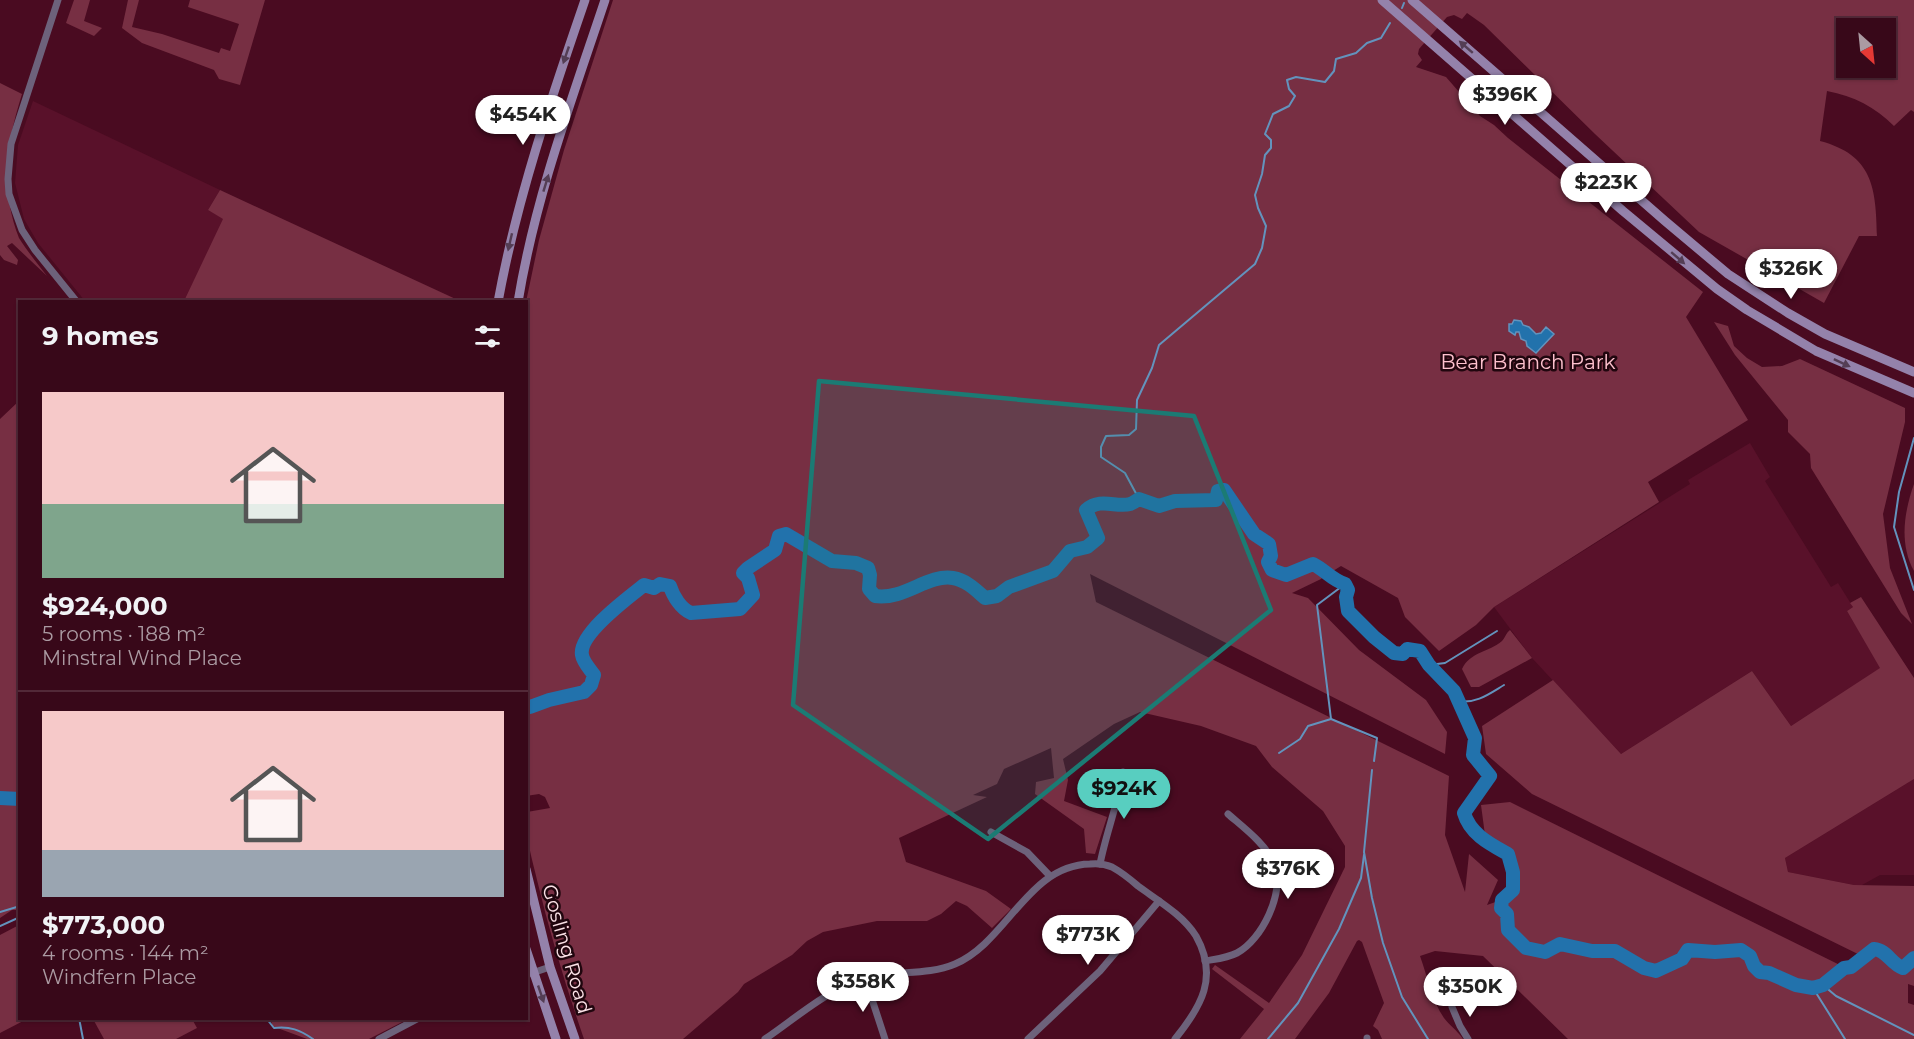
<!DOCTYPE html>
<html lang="en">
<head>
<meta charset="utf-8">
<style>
  :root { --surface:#380819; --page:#431626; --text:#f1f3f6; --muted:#ab9aa2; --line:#522938; --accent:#58cec0 }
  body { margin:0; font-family:Montserrat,sans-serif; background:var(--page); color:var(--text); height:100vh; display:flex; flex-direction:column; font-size:22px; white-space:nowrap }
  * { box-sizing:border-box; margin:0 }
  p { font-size:20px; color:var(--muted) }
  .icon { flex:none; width:33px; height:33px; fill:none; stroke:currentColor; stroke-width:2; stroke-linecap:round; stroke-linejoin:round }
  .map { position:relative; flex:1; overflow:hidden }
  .sheet { position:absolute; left:18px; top:300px; width:510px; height:720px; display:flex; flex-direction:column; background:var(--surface); border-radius:0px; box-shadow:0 2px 4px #0004,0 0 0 2px var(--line) }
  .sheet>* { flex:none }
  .needle { width:39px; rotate:153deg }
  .fabs { position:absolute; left:1836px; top:18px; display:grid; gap:12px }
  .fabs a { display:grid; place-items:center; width:60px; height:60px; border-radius:0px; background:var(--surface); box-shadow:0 2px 4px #0004,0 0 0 2px var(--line); font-size:30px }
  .price { position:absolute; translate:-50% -51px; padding:0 14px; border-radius:21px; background:#fff; color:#222; font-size:20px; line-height:39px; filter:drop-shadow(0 2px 3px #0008) }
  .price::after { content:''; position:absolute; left:50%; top:36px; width:18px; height:14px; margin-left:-9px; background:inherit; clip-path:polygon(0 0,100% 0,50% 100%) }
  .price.current { background:var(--accent); color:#111 }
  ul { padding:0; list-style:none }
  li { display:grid; align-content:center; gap:12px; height:318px; padding:0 24px }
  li+li { border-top:2px solid var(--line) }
  li span { display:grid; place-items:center; height:186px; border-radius:0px; color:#555 }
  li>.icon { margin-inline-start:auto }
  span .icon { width:108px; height:108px; fill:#fffc; stroke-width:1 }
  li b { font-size:26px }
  h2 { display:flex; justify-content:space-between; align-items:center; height:72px; padding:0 24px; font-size:26px }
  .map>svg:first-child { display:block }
</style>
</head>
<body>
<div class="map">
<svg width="1914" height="1039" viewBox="0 0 1914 1039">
  <rect width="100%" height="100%" fill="#4a0b21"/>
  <!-- built -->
  <g fill="#59112a">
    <polygon points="33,101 220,190 208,210 224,219 184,301 85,301 38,243 24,219 15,183 18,145"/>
    <polygon points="1750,443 1770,477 1765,481 1831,587 1838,583 1853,607 1847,611 1881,668 1791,726 1752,671 1621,754 1532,658 1494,607 1690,484 1688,480"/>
    <polygon points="1914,779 1914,875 1880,875 1862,885 1854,885 1788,872 1785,858"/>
  </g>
  <!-- green -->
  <g fill="#772f43" fill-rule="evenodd">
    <polygon points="74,0 90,0 84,21 102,28 94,36 66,23"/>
    <polygon points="128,0 139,0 132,27 162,34 219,53 221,48 230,51 239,24 188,7 190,0 265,0 240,85 219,79 214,70 142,43 122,28"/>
    <path d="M613 0H1914V112L1911 110 1894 126C1875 107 1854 96 1827 91L1820 141C1873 155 1876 188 1877 236H1859L1824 303 1699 232 1595 134 1484 25 1467 13 1462 19 1454 15 1447 17 1419 49 1418 54 1422 60 1416 67 1446 77 1480 116 1494 125 1508 138 1703 292 1686 317 1748 420 1648 482 1659 502 1494 607 1476 625 1439 651 1405 617 1398 598 1341 566 1333 571 1330 569 1321 579 1292 593 1308 598 1359 650 1426 700 1447 732 1445 754 1090 574 1096 602 1449 776 1445 835 1465 892 1469 854 1498 880 1487 905 1518 894 1515 864 1485 835 1481 805 1510 802 1848 969 1864 957 1532 794 1486 754 1482 726 1553 680 1621 754 1752 671 1791 726 1880 668 1847 611 1853 607 1850 603 1861 597 1914 678V779L1785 858 1788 872 1854 885 1914 886V986L1908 984V1003L1914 1005V1039H1568L1483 956 1435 951 1420 956C1427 975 1432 1001 1444 1018 1450 1026 1456 1029 1463 1039H1382L1378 1030 1373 1026 1384 1003 1362 942 1359 940 1357 941 1329 993 1295 1039H1240L1264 1009 1212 969 1215 965 1269 1003 1302 955 1345 867V846L1323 811 1272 767 1256 746 1201 726 1140 712 1114 724 1063 759 1068 780 1064 801 1107 817 1095 854 1086 853 1084 829 1035 794 1036 782 1054 778 1051 748 1004 769 997 784 973 795 987 797 899 838 906 862 986 891 1011 909 992 928 967 906 956 901 941 914 927 921H877L823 932 807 941 792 955 744 984 738 992 683 1039H584C566 987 550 934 537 880 532 858 524 834 527 812L550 808 545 797 539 794 526 796V646L528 644 526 634V302L539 240 564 150ZM1846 28H1886V68H1846Z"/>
    <path d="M0 83 22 94C6 145 0 188 19 238 27 251 38 264 47 276L12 243 7 246 18 260 17 265 4 260 0 255Z"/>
    <polygon points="220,190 460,301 184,301 223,219 208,210"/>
    <polygon points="1714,322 1728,326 1734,346 1747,358 1762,367 1782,366 1800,359 1905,408 1905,422 1883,514 1890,568 1912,624 1901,613 1811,468 1810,454 1788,432 1788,420 1735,355"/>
    <polygon points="19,401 20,910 12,910 0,918 0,419"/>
    <path d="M1914 484V571C1899 544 1904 512 1914 484Z"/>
    <path d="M1510 630 1532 658 1479 687H1471L1462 669C1470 652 1489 652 1502 641 1505 638 1506 633 1510 630Z"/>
    <polygon points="19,925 20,1018 27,1019 0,1033 0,935"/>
    <polygon points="93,1019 192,1019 197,1028 176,1039 104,1039"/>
    <polygon points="271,1019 272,1018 408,1019 369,1039 307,1039 272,1026"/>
  </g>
  <!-- water -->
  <polygon fill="#2272ac" stroke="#6393bd" stroke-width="1.5" points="1514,320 1521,321 1523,325 1529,327 1536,334 1541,333 1546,327 1554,334 1536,353 1527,346 1526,341 1521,339 1519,332 1516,332 1515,335 1509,331 1509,324 1512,324"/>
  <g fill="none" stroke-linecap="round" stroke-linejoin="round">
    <!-- stream -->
    <g stroke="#6393bd" stroke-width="2">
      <polyline points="1402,8 1404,3"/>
      <polyline points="1914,438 1899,492 1894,527 1914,590"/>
      <polyline points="1139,499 1125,473 1101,457 1101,447 1106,436 1129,435 1136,429 1137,400 1152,368 1159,345 1255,264 1262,248 1266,226 1258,208 1255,195 1262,174 1265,155 1271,148 1271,140 1265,134 1273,114 1289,106 1295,96 1289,89 1287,80 1296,77 1325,82 1334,71 1336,59 1356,53 1367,43 1381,38 1390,23"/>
      <polyline points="1345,584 1317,605 1331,719 1377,738 1374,761"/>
      <polyline points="1429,665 1445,663 1497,631"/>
      <path d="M1458 701C1476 704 1489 694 1504 685"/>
      <polyline points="1279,753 1300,739 1308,726 1331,719"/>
      <polyline points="1372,770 1364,852 1372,898 1383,943 1402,997 1428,1039"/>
      <polyline points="0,912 20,906"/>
      <polyline points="0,926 20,917"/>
      <polyline points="1823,985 1836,996 1914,1035"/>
      <polyline points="1813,988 1845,1039"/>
      <polyline points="79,1018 83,1039"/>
      <path d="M266 1018 274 1028C290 1026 300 1030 313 1039"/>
      <polyline points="1268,1039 1298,1003 1339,929 1361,878 1364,855"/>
    </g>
    <!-- river -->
    <g stroke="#2272ac" stroke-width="14">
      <path d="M526 706 530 707 549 700 584 692 591 685 594 675C590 669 583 662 582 655 578 634 629 597 644 585L654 588 660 584 670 586C673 596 681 609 691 613L740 609 753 595 748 578 743 573 748 568 775 550 779 536 786 534 832 561 856 563 868 568 870 575 869 589 875 596C905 600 927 574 953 578 966 580 976 590 985 598L997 596 1009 587 1053 571 1070 551 1087 547 1098 538 1086 510C1101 497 1116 508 1130 504 1133 503 1136 501 1139 499L1159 506 1175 501 1216 500 1218 491 1224 490 1254 534 1269 544 1271 556 1268 562 1272 570 1286 575 1313 564C1325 570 1332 580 1345 584L1348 590 1346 597 1348 611 1374 637 1394 653 1403 654 1407 649 1420 651 1429 665 1454 691 1475 738 1473 755 1490 776 1464 813C1470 834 1490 844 1508 854L1513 872V890L1502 900 1501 908 1507 914 1508 930 1526 948 1545 952 1560 944 1592 951H1615L1644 968 1656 971 1682 959 1688 950 1715 952 1741 950 1750 956 1754 966 1760 972 1769 973 1796 985 1813 988 1823 985 1844 968 1851 967 1874 949C1887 950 1891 964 1903 968L1914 958"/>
      <polyline points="0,798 20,799"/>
    </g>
    <!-- street -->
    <g stroke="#6d627b" stroke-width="7">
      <polyline points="58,0 11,144 8,179 9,194 22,230 35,250 77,302"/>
      <polyline points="991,832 1027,852 1050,876"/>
      <path d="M1100 864C1106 833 1118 804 1123 772"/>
      <path d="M1205 961C1216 959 1227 958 1237 953 1262 940 1285 892 1275 865 1266 844 1244 828 1228 814"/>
      <polyline points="526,975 550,967"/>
      <polyline points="865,978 885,1039"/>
      <polyline points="1452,1007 1460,1026 1468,1039"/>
      <polyline points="379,1039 419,1018"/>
      <path d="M765 1039C796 1018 829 988 866 978 895 970 927 976 955 964 1007 942 1028 865 1090 864 1098 863 1105 864 1112 867 1121 872 1130 879 1138 886 1157 900 1183 915 1196 936 1219 977 1201 1007 1175 1039"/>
      <polyline points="1028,1039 1100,971 1159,901"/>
      <polyline points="1367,1039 1367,1038"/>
    </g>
    <!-- secondary -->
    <g stroke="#9482ab" stroke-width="9">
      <polyline points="1382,0 1623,211 1717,289 1747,310 1816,351 1914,393"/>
      <polyline points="1412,0 1665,221 1728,274 1788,313 1825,334 1914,372"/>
      <path d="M498 302C517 198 551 99 585 0"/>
      <path d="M518 302C535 198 572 99 605 0"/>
      <polyline points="526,869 550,967 575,1039"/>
      <polyline points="526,949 556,1039"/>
    </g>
  </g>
  <!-- one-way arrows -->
  <defs><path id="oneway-solid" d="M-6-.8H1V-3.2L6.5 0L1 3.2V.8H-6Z" transform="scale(1.5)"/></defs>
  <g fill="#543e55">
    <use href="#oneway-solid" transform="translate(1466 47) rotate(-139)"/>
    <use href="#oneway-solid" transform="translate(566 55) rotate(109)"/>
    <use href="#oneway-solid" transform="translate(546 183) rotate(-73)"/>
    <use href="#oneway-solid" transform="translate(510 242) rotate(103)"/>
    <use href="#oneway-solid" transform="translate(1678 258) rotate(41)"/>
    <use href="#oneway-solid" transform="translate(1842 363) rotate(25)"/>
    <use href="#oneway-solid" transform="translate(541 994) rotate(71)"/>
  </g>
  <!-- marked area -->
  <path fill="#1b7b74" fill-opacity="0.2" stroke="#1b7b74" stroke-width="4.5" stroke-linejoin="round" d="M819 381 1194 416 1271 610 988 839 793 705Z"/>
  <g text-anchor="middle" stroke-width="5" stroke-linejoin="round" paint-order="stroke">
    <!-- park labels -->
    <g font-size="20" fill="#fec1ce" stroke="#20060e">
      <text x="1528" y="369">Bear Branch Park</text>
    </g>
    <!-- street labels -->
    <g font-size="20" fill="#fae1e6" stroke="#20060e">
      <text transform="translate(567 949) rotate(74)" y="7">Gosling Road</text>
    </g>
  </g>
</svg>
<div class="fabs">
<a><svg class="needle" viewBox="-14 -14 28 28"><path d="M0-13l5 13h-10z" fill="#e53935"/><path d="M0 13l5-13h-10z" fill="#ab9aa2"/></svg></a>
</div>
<b class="price" style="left:1505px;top:126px">$396K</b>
<b class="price" style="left:523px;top:146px">$454K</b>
<b class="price" style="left:1606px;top:214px">$223K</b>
<b class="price" style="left:1791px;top:300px">$326K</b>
<b class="price current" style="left:1124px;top:820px">$924K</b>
<b class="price" style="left:1288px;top:900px">$376K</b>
<b class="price" style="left:1088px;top:966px">$773K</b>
<b class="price" style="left:863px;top:1013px">$358K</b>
<b class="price" style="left:1470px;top:1018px">$350K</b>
<section class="sheet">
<h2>9 homes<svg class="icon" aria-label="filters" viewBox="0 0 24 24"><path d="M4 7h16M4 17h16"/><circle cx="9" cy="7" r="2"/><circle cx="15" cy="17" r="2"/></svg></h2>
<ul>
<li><span style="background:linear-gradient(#f6c9c9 60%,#7fa58c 0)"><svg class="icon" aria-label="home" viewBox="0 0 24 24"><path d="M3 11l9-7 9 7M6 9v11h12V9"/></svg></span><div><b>$924,000</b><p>5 rooms · 188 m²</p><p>Minstral Wind Place</p></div></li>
<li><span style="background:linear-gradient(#f6c9c9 75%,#9aa5b1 0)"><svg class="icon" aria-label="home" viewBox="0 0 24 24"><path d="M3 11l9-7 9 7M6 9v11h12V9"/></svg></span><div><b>$773,000</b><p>4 rooms · 144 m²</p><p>Windfern Place</p></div></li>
</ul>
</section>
</div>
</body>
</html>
